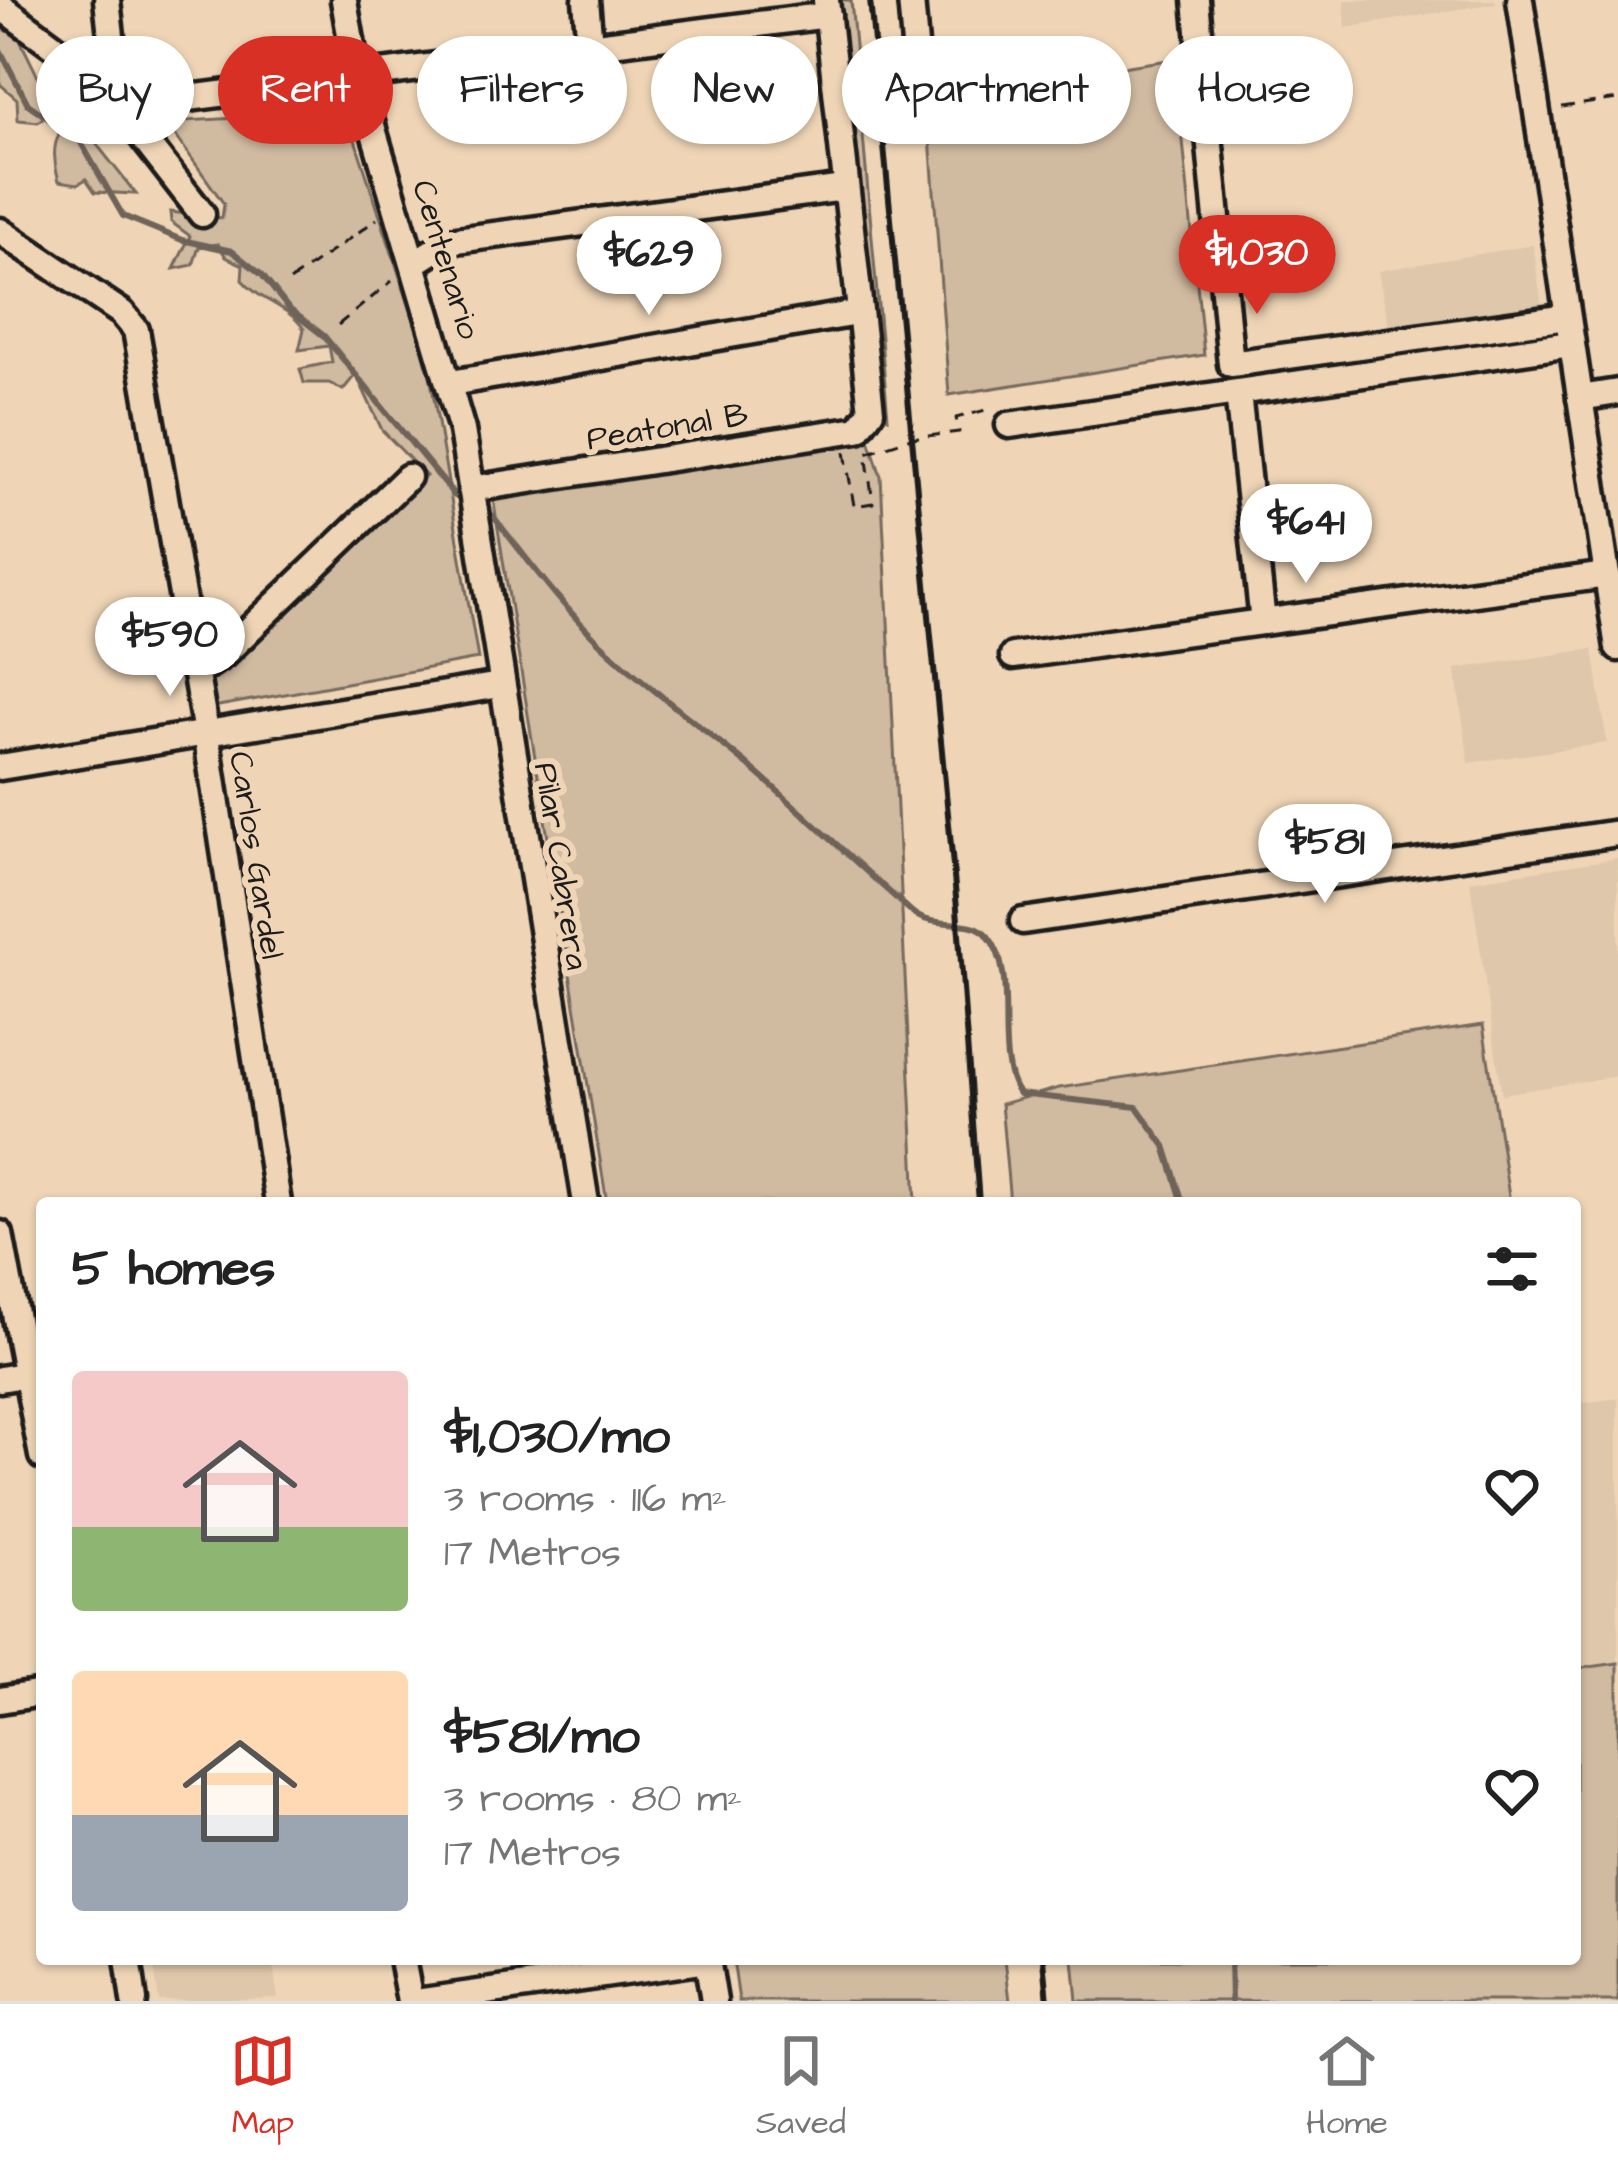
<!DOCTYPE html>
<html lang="en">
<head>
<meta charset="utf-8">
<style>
  :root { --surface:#fff; --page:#f6f6f6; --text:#222; --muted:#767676; --line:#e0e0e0; --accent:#d93025 }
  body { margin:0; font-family:"Architects Daughter",sans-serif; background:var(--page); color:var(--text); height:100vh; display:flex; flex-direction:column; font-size:45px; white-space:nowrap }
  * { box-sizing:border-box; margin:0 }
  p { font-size:39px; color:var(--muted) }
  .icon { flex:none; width:66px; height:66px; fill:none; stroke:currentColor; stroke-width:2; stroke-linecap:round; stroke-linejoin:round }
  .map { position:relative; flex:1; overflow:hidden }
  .drawer { position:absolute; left:36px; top:1197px; width:1545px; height:768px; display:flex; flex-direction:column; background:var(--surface); border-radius:12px; box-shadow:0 3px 9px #0004 }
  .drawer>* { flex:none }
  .top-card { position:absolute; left:36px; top:36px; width:1548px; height:108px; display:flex; gap:24px }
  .price { position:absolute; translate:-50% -102px; padding:0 27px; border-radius:42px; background:#fff; color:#222; font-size:39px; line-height:78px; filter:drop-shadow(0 3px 6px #0008) }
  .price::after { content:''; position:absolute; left:50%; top:72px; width:36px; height:27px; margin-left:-18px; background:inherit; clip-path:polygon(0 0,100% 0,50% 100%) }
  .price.active { background:var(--accent); color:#fff }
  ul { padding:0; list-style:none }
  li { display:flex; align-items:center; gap:36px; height:300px; padding:0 36px }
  li span { display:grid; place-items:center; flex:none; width:336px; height:240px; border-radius:12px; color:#555 }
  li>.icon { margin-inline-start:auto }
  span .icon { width:144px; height:144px; fill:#fffc; stroke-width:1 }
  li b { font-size:51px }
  h2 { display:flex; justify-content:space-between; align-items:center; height:144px; padding:0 36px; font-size:51px }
  .tag { padding:0 42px; border-radius:54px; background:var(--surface); box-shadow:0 3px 9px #0004; font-size:42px; line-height:108px }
  .tag.active { background:var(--accent); color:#fff }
  .menu { display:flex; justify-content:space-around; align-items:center; height:168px; border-top:3px solid var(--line); background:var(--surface); font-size:33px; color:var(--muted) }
  .menu a { display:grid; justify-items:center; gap:6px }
  .menu .active { color:var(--accent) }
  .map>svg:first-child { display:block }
</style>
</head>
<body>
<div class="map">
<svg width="1618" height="2001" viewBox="0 0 1618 2001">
  <rect width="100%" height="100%" fill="#efd5b6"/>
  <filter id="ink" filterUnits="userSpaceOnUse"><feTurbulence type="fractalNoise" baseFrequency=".00833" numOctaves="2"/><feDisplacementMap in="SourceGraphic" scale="24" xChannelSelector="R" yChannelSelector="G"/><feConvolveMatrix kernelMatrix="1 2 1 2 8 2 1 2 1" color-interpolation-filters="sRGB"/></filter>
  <g filter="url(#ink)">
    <!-- built -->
    <g fill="#dfc7ab">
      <polygon points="1344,0 1495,0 1496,3 1346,28"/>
      <polygon points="1533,245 1542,307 1390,333 1378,271"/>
      <polygon points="1593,649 1607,743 1469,763 1455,669"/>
      <polygon points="1618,858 1618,1076 1502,1094 1470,881"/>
      <polygon points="1618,1398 1618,1663 1575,1669 1575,1404"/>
      <polygon points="153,1959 272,1959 278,1998 159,2001"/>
    </g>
    <!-- green -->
    <g fill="#d0baa0" stroke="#766b5e" stroke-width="3">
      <polygon points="837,0 851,0 888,418 881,415"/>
      <polygon points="0,26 20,40 54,109 38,122 18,120 17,99 0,84"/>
      <polygon points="1175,59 1204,355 949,395 927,96"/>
      <path d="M346 112 428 363 478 659 213 707 209 680 426 476 382 430 356 374 343 390 329 383H304L300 369 332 362 329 346 299 350 304 329C289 306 261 302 242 280L243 265 226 257 218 244 199 247 193 265 174 269 190 236 171 222 170 212 222 218 224 204 166 122Z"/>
      <path d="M67 119 95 142 136 194 95 192 86 179 78 184 59 181C52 155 52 142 67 119Z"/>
      <polygon points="869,439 881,476 916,1203 607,1203 493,498"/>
      <polygon points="1483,1025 1510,1203 1010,1203 1001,1104 1059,1088"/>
      <polygon points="1618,1663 1618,2001 1077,2001 1073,1959 1575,1959 1575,1669"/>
      <polygon points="733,1959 1005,1959 1010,2001 739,2001"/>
    </g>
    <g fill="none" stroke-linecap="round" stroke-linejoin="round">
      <!-- stream -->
      <g stroke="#6e6358" stroke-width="6">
        <polyline points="0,50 28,104 80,141 123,216 182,240 232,251 262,275 289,309 324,336 455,496 465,502"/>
        <path d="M483 510 493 516C527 559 560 604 599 642 648 689 704 728 755 771 808 817 859 866 912 912 933 931 972 915 988 936 1021 976 991 1054 1019 1094L1137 1107 1165 1146 1183 1203"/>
        <polyline points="1230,1959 1231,2001"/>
      </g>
      <!-- minor casing -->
      <g stroke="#1c1c1c" stroke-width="33">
        <g id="minor">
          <polyline points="107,0 119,107 828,15"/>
          <polyline points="344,0 357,75 462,430 586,1203"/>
          <polyline points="586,0 590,45"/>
          <polyline points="911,0 918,79"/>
          <polyline points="1196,0 1231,364 1567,317"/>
          <polyline points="1520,0 1618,648"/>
          <polyline points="0,6 74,61 119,107 202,214"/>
          <polyline points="0,231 122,313 136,330 206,733 278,1203"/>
          <polyline points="416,262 449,241 844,188"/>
          <polyline points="451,383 857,313"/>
          <polyline points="1238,393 1263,622"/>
          <polyline points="1580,398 1618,392"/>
          <polyline points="1009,425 1571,344"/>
          <polyline points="471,489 858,429 871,411 826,0"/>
          <polyline points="1013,656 1607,575"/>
          <polyline points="196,673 223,655 408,477"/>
          <polyline points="0,767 500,685"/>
          <polyline points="1023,921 1618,833"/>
          <polyline points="0,1234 42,1456"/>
          <polyline points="0,1379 40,1372"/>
          <polyline points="0,1700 42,1693"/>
          <polyline points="128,1959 134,2001"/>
          <polyline points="402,1959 410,2001"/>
          <polyline points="707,1959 714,2001"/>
          <polyline points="423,2001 707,1960"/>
        </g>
      </g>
      <!-- path -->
      <g stroke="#1c1c1c" stroke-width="3" stroke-dasharray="12 9" stroke-linecap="butt">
        <polyline points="1562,107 1618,99"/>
        <polyline points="290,281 377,219"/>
        <polyline points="338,325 392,281"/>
        <polyline points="845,452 854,506 873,503 866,453 911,438 959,432 956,418 986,410 992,414"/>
      </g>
      <!-- minor -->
      <use href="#minor" stroke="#efd5b6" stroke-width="24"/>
      <!-- rail -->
      <g stroke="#1c1c1c" stroke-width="6">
        <polyline points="870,0 957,908 979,1203"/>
        <polyline points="1044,1959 1048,2001"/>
      </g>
    </g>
  </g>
  <g text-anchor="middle" stroke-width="12" stroke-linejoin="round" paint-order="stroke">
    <!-- street labels -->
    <g font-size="33" fill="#1c1c1c" stroke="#efd5b6">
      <text transform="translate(448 259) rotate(73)" y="12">Centenario</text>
      <text transform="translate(667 425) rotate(-9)" y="12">Peatonal B</text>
      <text transform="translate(258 855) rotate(81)" y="12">Carlos Gardel</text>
      <text transform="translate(563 866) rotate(81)" y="12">Pilar Cabrera</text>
    </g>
  </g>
</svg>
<b class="price active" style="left:1257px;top:317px">$1,030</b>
<b class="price" style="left:649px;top:318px">$629</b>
<b class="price" style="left:1306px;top:586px">$641</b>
<b class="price" style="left:170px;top:699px">$590</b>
<b class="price" style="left:1325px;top:906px">$581</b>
<div class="top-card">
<a class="tag">Buy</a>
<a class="tag active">Rent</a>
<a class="tag">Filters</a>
<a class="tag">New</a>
<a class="tag">Apartment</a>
<a class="tag">House</a>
</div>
<section class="drawer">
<h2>5 homes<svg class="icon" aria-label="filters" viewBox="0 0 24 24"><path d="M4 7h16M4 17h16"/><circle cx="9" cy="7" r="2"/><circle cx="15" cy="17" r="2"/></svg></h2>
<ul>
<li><span style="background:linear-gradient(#f6c9c9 65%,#8fb573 0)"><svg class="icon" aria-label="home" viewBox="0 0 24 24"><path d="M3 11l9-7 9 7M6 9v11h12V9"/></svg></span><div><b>$1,030/mo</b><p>3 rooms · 116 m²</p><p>17 Metros</p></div><svg class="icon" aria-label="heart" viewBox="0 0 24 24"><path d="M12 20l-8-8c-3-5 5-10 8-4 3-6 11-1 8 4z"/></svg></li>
<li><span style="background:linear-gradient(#ffd9b3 60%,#9aa5b1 0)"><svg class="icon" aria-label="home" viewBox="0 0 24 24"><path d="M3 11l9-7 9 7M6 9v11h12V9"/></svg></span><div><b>$581/mo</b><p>3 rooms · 80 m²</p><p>17 Metros</p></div><svg class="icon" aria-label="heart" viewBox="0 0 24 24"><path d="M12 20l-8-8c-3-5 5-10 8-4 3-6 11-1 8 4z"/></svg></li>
</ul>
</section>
</div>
<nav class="menu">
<a class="active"><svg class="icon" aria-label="map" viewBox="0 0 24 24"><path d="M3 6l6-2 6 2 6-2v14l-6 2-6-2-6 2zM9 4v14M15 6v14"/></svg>Map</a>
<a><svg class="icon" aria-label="saved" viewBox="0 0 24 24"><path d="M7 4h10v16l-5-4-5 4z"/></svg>Saved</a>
<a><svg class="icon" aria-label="home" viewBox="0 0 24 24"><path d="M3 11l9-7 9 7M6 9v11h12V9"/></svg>Home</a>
</nav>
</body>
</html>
